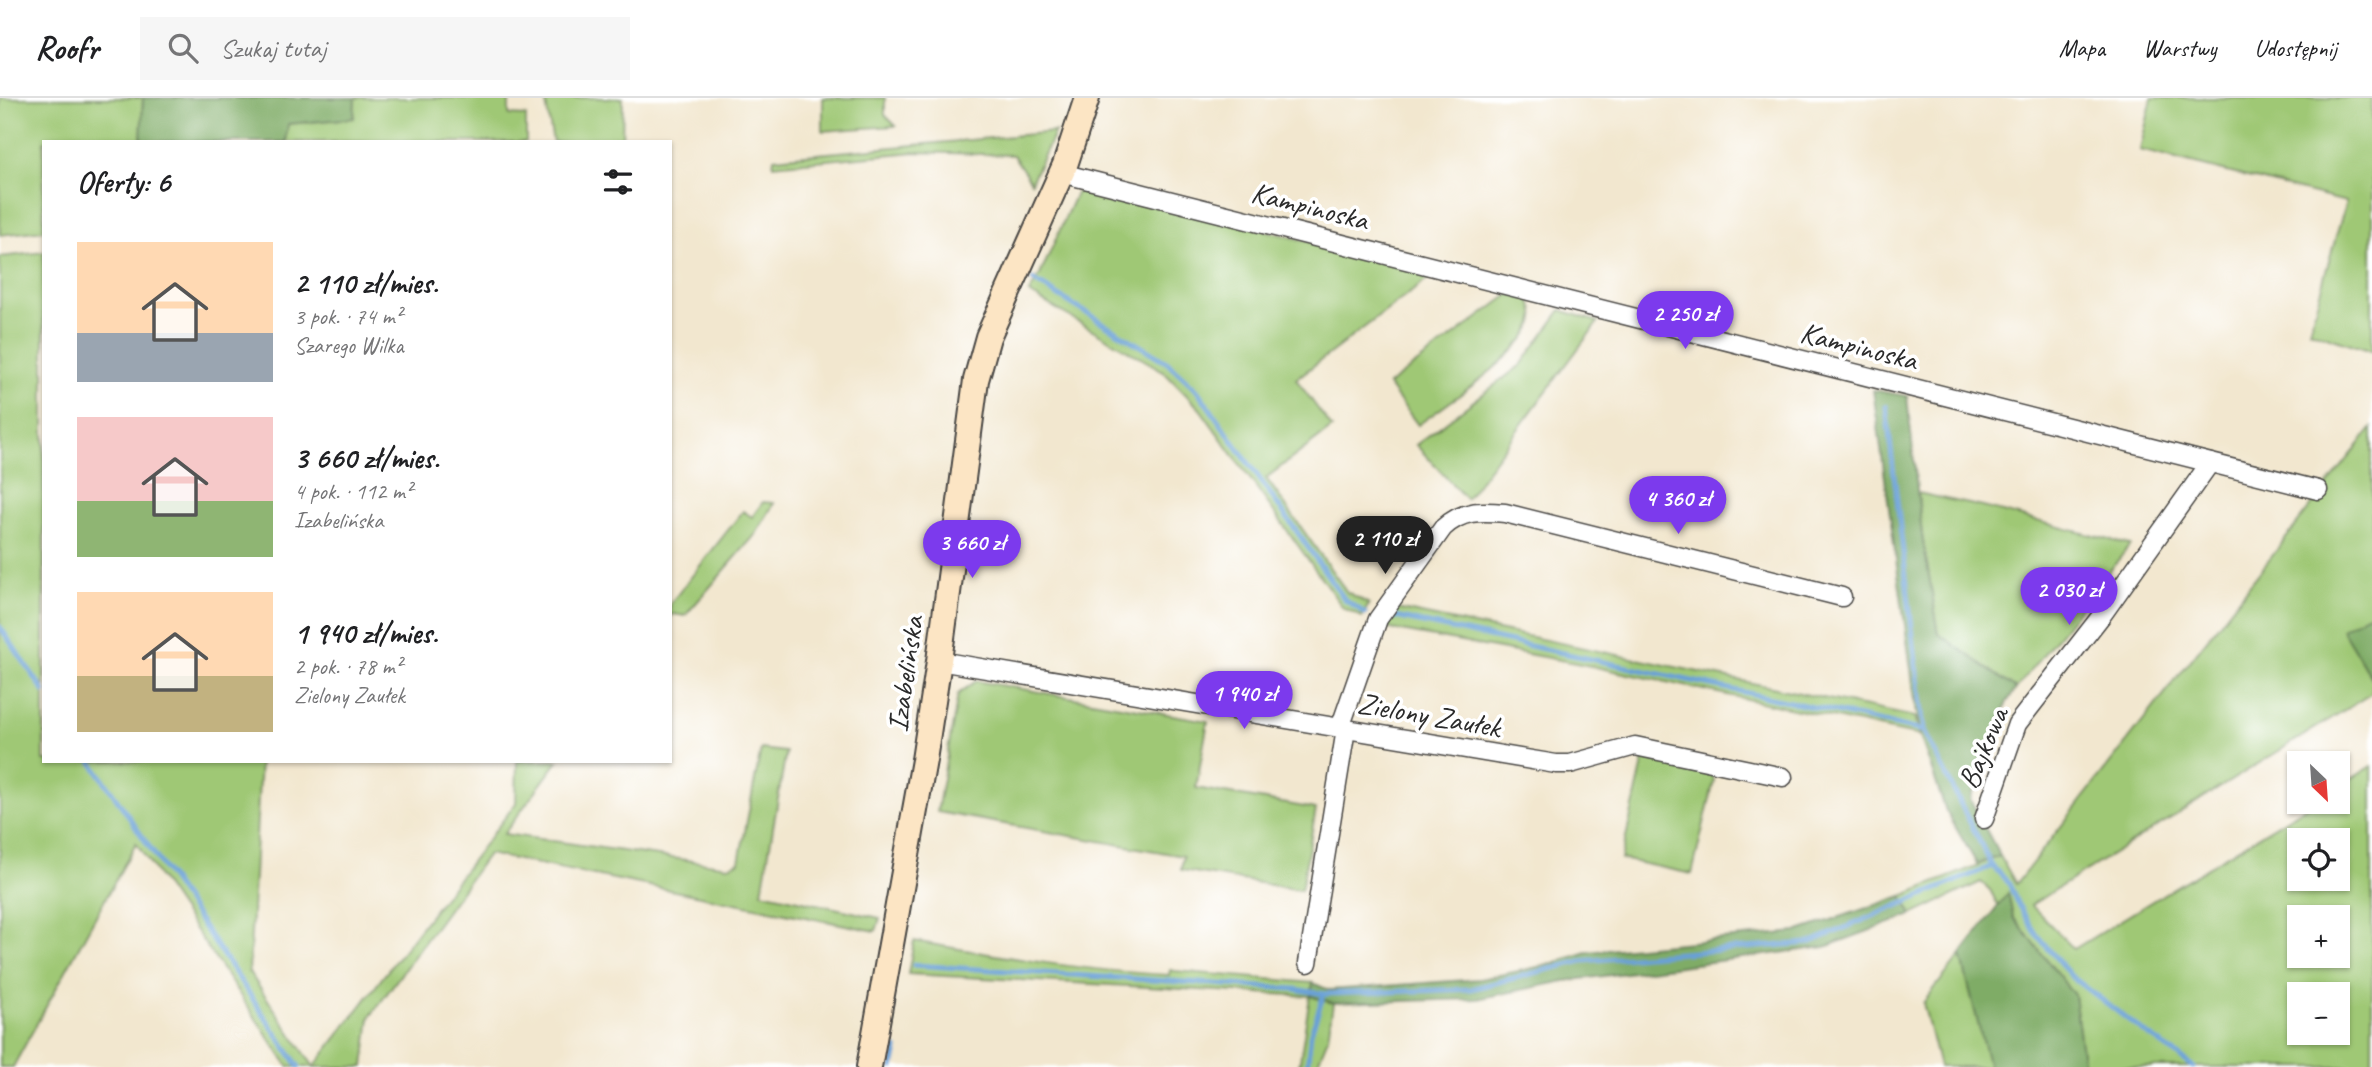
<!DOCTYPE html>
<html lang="pl">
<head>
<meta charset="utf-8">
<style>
  :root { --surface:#fff; --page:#f6f6f6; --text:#202124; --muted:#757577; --line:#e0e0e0; --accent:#7c3aed }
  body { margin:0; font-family:Caveat,sans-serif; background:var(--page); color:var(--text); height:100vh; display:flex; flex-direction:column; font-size:26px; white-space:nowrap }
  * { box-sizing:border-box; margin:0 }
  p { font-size:23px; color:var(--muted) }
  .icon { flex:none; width:38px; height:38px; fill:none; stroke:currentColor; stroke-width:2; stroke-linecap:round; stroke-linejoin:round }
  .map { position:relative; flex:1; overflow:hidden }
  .details { position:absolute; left:42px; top:42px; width:630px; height:623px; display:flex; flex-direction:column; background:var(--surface); border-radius:0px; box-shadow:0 2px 5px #0004 }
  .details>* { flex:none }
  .needle { width:46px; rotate:155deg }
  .fabs { position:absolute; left:2287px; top:653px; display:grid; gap:14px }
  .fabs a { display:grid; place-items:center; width:63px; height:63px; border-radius:0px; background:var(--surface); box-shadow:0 2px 5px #0004; font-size:35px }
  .price { position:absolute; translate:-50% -60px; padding:0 16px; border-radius:24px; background:var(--accent); color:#fff; font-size:23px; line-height:46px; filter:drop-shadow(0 2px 4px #0008) }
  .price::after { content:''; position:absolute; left:50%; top:42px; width:21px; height:16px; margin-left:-10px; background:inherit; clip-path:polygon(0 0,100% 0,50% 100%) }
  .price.on { background:#222; color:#fff }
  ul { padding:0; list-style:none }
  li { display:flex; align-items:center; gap:21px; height:175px; padding:0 35px }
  li span { display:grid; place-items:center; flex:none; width:196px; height:140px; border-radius:0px; color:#555 }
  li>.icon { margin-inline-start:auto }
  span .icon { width:84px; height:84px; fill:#fffc; stroke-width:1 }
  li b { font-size:30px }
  h2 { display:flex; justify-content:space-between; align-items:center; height:84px; padding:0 35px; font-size:30px }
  header { display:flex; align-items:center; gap:42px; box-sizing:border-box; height:98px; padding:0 35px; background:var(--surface); border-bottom:2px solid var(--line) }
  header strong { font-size:33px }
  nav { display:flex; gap:38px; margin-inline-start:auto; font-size:24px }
  .search { width:490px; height:63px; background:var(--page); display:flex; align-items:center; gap:18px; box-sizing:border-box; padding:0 24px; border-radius:0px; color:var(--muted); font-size:26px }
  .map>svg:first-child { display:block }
</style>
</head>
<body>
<header>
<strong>Roofr</strong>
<div class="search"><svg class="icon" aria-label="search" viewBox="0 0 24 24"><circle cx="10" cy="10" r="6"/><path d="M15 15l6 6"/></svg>Szukaj tutaj</div>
<nav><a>Mapa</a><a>Warstwy</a><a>Udostępnij</a></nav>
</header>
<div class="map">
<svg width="2372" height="969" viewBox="0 0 2372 969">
  <rect width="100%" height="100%" fill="#fff"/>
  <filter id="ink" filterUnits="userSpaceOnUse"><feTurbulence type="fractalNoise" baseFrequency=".0143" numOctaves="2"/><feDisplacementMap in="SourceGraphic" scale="14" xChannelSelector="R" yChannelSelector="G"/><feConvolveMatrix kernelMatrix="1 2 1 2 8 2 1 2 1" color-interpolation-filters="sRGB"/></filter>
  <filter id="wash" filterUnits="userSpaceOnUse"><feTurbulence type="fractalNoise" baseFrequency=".00686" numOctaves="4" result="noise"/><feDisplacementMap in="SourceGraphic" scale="28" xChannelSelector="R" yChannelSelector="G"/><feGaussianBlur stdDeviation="1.57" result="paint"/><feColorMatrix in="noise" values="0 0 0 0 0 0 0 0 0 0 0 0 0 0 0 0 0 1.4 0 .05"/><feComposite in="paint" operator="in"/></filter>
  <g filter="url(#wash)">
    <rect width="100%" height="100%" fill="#f2e7cf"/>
    <!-- green -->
    <g fill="#9fc874" stroke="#657a50" stroke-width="2" fill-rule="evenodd">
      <polygon points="0,0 143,0 141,44 44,44 44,132 0,137"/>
      <polygon points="355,0 509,0 509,17 526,18 526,44 287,44 287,26 354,20"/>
      <polygon points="545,0 623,0 622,44 553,44"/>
      <polygon points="823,0 885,0 885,17 896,28 823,33"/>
      <polygon points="2152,0 2372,0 2372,253 2309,232 2346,104 2140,52"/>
      <polygon points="1055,34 1031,84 1013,57 915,54 773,67 774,60"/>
      <polygon points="1092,88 1435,176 1296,281 1332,330 1266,380 1347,494 1369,506 1362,519 1343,510 1200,311 1163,273 1029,195 1040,177 1076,95"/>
      <polygon points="44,154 44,663 260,663 249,874 314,969 289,969 136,745 13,969 0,969 0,159"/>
      <path d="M1510 196 1529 201C1533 208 1535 213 1534 221 1528 253 1445 307 1418 327L1388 287Z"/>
      <polygon points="1561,212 1598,224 1466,401 1416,347 1521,267"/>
      <path d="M2372 330V514L2343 531 2372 582V595L2031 807 2074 851 2314 704H2338V689L2372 668V969H2084L2074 897 2013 819 2008 796 1999 809 1990 792 1981 784 1912 817 1902 798 2000 758 2016 786ZM2300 742H2338V780H2300ZM2300 819H2338V858H2300ZM2300 896H2338V934H2300Z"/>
      <polygon points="1918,395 1983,409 2130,447 2016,591 1939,537 1922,437"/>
      <polygon points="763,404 774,405 756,436 685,518 673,516 670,520 670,506 743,413 752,419"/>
      <polygon points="1397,511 1915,619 1920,638 1581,566 1385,530"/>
      <polygon points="976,583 1208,623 1196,690 1316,711 1301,792 1181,772 1183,758 937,714 958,596"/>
      <polygon points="761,651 786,654 762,794 880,820 876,833 488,756 370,919 364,969 314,969 516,705 517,663 558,663 504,736 728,768 739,764"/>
      <polygon points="1644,661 1712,675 1714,683 1692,776 1621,761"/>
      <path d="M914 843C998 858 1083 873 1169 877L1170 872 1175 873 1313 885 1311 898 1333 905 1328 940 1316 969H1299L1310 898 908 876Z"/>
      <polygon points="1961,857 1989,969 1939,969 1923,905"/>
    </g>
    <!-- forest -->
    <g fill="#7fac66" stroke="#556c48" stroke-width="2">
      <polygon points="143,0 355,0 354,20 288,26 286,44 141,44"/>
      <polygon points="1873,292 1907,298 1922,437 1939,536 2016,591 2007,604 1970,701 2000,758 1977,766 1946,713 1920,638"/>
      <polygon points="2372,514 2372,581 2342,531"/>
      <polygon points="2008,795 2013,819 2074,897 2084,969 1989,969 1961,857"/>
      <polygon points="1902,798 1912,817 1825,849 1565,883 1477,901 1333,905 1311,898 1313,885 1329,892 1480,881 1547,867 1587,854 1796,834"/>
    </g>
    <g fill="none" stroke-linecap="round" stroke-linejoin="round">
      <!-- stream -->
      <g stroke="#69a0d7" stroke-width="5">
        <polyline points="1033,182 1168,265 1197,292 1345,502 1365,515"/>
        <polyline points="1886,308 1924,633 1992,768 2009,785 2017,805 2037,837 2071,878 2148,937 2194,969"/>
        <polyline points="1391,518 1924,633"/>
        <polyline points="0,529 44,593"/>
        <polyline points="91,663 299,969"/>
        <polyline points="914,867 1295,891 1324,896 1471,891 1582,863 1809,845 1992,768"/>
        <polyline points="893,969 897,951"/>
        <polyline points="1307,969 1311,935 1324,896"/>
      </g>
    </g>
  </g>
  <g filter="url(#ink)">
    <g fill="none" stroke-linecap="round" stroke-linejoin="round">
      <!-- street casing -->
      <g stroke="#494744" stroke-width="21">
        <g id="street">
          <polyline points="1061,75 2318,392"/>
          <polyline points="939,563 1556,666 1570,666 1635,648 1783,679"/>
          <path d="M1340 630 1378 521 1443 430C1462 412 1480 413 1505 415L1842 499"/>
          <polyline points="1984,721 2017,626 2102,517 2210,365"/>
          <polyline points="1308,865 1346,631"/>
        </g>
      </g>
      <!-- secondary casing -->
      <g stroke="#494744" stroke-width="28">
        <polyline id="secondary" points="869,969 924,662 939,563 976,282 988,239 1065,67 1087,0"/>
      </g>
      <!-- street -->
      <use href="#street" stroke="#fff" stroke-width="18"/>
      <!-- secondary -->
      <use href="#secondary" stroke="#fce5c4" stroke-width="24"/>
    </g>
  </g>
  <g text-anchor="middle" stroke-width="7" stroke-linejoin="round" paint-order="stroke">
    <!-- street labels -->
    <g font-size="30" fill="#2b2b2b" stroke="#fff">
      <text transform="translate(1310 108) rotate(14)" y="10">Kampinoska</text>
      <text transform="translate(1859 248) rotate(14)" y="10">Kampinoska</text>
      <text transform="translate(905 576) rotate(-82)" y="10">Izabelińska</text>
      <text transform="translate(1429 617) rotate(10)" y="10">Zielony Zaułek</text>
      <text transform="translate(1983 650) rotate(-67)" y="10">Bajkowa</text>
    </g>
  </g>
</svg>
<div class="fabs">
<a><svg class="needle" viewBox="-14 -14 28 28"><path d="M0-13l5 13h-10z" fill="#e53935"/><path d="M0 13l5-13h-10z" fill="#757577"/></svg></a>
<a><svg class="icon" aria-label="locate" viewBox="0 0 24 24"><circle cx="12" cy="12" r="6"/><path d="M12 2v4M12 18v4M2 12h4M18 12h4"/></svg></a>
<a>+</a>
<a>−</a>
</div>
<b class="price" style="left:1685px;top:253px">2 250 zł</b>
<b class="price" style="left:1678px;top:438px">4 360 zł</b>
<b class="price on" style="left:1385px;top:478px">2 110 zł</b>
<b class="price" style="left:972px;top:482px">3 660 zł</b>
<b class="price" style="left:2069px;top:529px">2 030 zł</b>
<b class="price" style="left:1244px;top:633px">1 940 zł</b>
<section class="details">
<h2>Oferty: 6<svg class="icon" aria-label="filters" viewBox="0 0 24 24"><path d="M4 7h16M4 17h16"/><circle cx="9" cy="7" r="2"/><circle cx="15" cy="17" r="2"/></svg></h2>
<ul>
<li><span style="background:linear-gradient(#ffd9b3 65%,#9aa5b1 0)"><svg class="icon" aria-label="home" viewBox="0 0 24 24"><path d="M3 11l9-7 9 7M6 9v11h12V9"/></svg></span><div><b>2 110 zł/mies.</b><p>3 pok. · 74 m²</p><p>Szarego Wilka</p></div></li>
<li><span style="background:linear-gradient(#f6c9c9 60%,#8fb573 0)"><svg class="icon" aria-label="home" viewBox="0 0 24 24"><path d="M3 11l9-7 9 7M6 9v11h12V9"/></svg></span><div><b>3 660 zł/mies.</b><p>4 pok. · 112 m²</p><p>Izabelińska</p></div></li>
<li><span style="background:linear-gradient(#ffd9b3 60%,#c2b280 0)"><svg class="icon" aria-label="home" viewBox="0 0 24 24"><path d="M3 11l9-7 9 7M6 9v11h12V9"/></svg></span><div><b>1 940 zł/mies.</b><p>2 pok. · 78 m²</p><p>Zielony Zaułek</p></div></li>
</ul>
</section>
</div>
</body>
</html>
